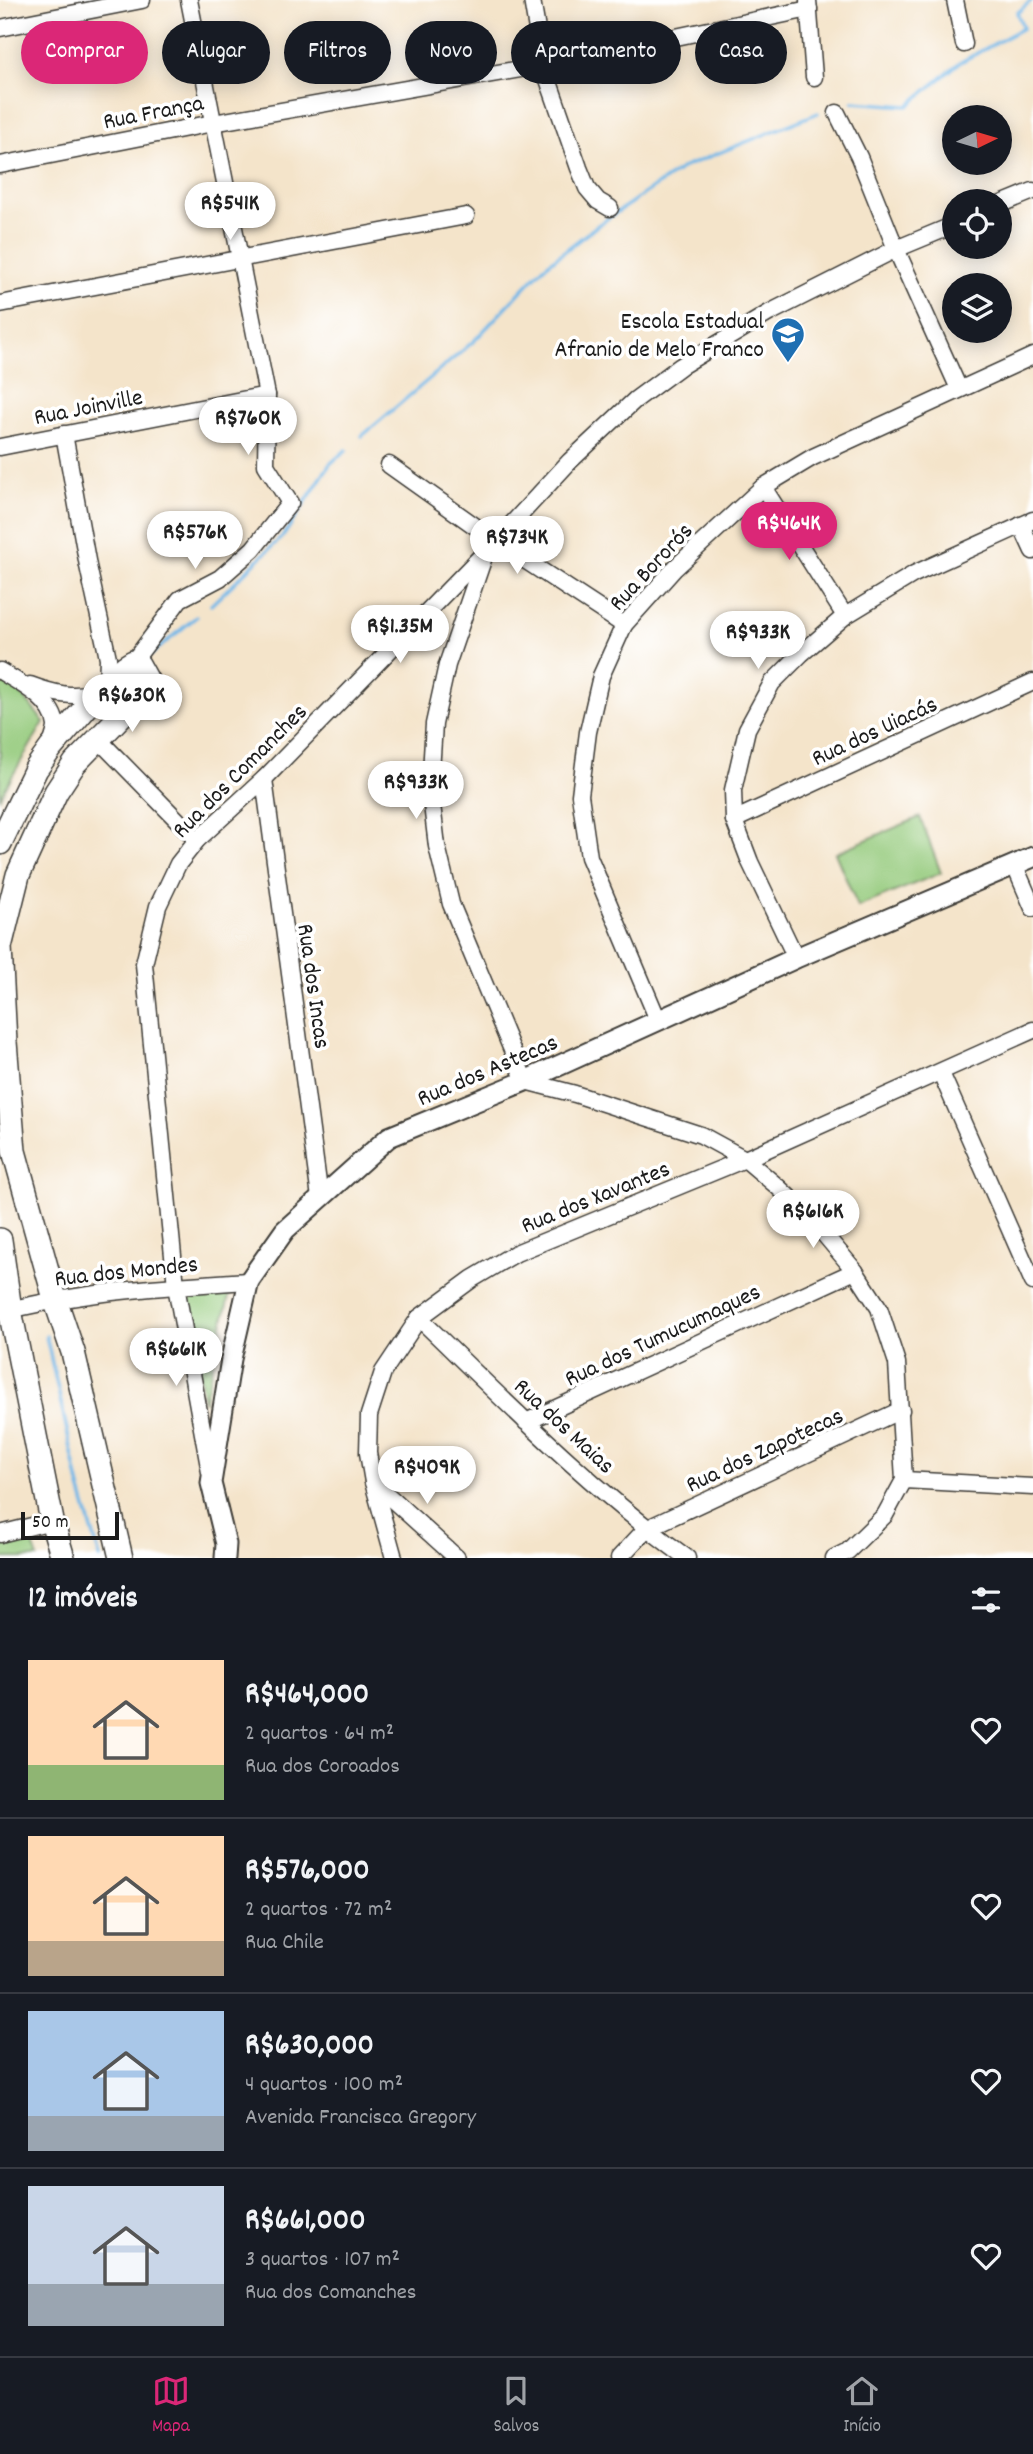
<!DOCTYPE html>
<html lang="pt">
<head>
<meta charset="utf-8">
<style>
  :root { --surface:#171b24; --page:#242831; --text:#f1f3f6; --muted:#9ea1a6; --line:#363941; --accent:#db2777 }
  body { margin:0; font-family:Dekko,sans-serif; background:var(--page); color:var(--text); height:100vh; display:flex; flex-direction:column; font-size:26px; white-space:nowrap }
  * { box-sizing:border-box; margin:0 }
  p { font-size:23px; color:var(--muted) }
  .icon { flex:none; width:38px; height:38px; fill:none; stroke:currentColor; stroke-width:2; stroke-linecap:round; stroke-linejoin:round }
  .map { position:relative; height:1558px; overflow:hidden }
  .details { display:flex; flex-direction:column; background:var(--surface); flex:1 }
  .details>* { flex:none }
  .hud { position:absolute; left:21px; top:21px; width:992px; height:63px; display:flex; gap:14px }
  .needle { width:46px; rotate:85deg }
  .controls { position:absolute; left:942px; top:105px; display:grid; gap:14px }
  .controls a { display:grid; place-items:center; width:70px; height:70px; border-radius:50%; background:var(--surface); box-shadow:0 4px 18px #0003; font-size:35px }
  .scale { position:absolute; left:21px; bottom:18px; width:98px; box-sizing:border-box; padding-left:7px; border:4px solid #1c1c1c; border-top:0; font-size:19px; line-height:24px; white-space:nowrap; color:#1c1c1c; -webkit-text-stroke:5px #fff; paint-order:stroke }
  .price { position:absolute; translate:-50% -60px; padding:0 16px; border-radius:24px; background:#fff; color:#222; font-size:23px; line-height:46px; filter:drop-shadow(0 2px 4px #0008) }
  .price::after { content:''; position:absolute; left:50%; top:42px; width:21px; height:16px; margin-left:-10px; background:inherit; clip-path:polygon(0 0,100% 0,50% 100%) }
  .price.selected { background:var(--accent); color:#fff }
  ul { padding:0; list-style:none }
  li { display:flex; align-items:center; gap:21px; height:175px; padding:0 28px }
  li+li { border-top:2px solid var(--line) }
  li span { display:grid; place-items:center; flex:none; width:196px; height:140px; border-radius:0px; color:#555 }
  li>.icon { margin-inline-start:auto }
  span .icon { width:84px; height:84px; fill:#fffc; stroke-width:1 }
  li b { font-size:30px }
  h2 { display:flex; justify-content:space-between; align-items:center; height:84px; padding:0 28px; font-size:30px }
  .chip { padding:0 24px; border-radius:32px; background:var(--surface); box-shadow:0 4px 18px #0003; font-size:24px; line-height:63px }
  .chip.selected { background:var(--accent); color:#fff }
  .tab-bar { display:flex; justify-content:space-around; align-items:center; height:98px; border-top:2px solid var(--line); background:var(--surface); font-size:19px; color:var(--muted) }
  .tab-bar a { display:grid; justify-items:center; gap:4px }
  .tab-bar .selected { color:var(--accent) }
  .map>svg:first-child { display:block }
</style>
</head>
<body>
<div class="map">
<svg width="1033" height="1558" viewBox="0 0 1033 1558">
  <rect width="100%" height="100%" fill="#fff"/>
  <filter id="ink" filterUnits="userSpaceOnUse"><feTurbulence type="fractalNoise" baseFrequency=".0143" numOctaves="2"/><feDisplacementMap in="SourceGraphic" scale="14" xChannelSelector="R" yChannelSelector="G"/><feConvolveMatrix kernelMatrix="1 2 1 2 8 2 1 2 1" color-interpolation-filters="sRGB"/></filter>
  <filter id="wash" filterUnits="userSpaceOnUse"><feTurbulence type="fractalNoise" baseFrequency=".00686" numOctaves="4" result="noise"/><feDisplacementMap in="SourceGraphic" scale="28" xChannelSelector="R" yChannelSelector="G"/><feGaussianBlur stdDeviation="1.57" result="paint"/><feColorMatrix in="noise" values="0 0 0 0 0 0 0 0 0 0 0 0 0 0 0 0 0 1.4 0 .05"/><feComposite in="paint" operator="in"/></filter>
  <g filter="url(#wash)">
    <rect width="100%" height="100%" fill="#f4e4ca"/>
    <!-- green -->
    <g fill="#94ca7c" stroke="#58734c" stroke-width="2">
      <polygon points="0,677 10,680 44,722 0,797"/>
      <polygon points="920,817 941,873 858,907 835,853"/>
      <polygon points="230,1292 204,1402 188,1297"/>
      <polygon points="27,1529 38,1558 0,1558 0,1538"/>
    </g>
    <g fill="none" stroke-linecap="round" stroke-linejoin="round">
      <!-- stream -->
      <g stroke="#71b7e8" stroke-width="3.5">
        <polyline points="853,102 908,106 959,63 1023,28 1017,13 1032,0"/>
        <polyline points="362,436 474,341 544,267 598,225 684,167 818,113"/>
        <polyline points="211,605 284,535 330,464 346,450"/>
        <polyline points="152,654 196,617"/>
        <polyline points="46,1336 79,1484 100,1558"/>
      </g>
    </g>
  </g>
  <g filter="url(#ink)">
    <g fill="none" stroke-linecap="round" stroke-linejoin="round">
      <!-- minor casing -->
      <g stroke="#3c3a36" stroke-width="19">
        <g id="minor">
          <polyline points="532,0 543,65 579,168 587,188 598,201 610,208"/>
          <polyline points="808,0 814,77"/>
          <polyline points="955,0 964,44"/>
          <polyline points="0,28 142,0"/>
          <polyline points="837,113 859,157 896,249 959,389"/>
          <polyline points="0,165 213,123 543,65 809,9"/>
          <polyline points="999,205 1033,191"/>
          <polyline points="0,304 466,216"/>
          <polyline points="64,434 88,566 108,658 107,685"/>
          <polyline points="0,447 267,395"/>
          <polyline points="389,465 496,541 624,625"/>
          <polyline points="763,487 845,616"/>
          <polyline points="1021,525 1033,551"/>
          <polyline points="484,557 447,665 434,724 430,788 437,846 451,904 525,1081 575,1094 701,1135 745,1159 778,1187 809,1216 855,1271 879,1308 897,1363 904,1480 885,1515 848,1551 834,1558"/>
          <polyline points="133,662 180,599 220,578 253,549 290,503 266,465 267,395 189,0"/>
          <path d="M0 671C20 683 54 700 56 726 56 731 53 738 52 743"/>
          <path d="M30 685C54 694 74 699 99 691"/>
          <polyline points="98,739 197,840"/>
          <polyline points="264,779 320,1198"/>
          <polyline points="734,820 1033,682"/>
          <polyline points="1014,864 1033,908"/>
          <polyline points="796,958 750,862 734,820 733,790 747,729 772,683 801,654 845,616 914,574 1033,520"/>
          <polyline points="658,1020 589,857 580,795 588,732 601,676 624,625 675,568 763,487 813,457 1033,356"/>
          <polyline points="941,1073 1033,1282"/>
          <path d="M2 1308 10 1310C88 1291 169 1286 249 1281"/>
          <path d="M419 1318C505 1401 590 1488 687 1558"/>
          <polyline points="526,1422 855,1271"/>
          <polyline points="210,1472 176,1286 144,964 158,906 178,864 197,840 264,779 496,541 570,461 635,400 681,366 769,313 896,249 954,225"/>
          <polyline points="904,1480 1033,1487"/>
          <polyline points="373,1482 457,1558"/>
          <polyline points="0,1534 52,1521"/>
          <polyline points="394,1558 373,1482 368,1453 369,1415 383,1372 419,1318 472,1279 516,1253 745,1159 1033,1030"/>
          <polyline points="619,1558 646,1529 901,1410"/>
        </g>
      </g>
      <!-- tertiary casing -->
      <g stroke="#3c3a36" stroke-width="23">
        <polyline id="tertiary" points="225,1558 226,1544 211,1483 231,1359 249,1281 285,1230 389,1137 525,1081 796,958 1033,857"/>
      </g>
      <!-- secondary casing -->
      <g stroke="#3c3a36" stroke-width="26">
        <g id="secondary">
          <polyline points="0,843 36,769 51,748 101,690 125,667 133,662 138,664 148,682 145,691 75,763 56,792 18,875 0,947 5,1042 14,1151 55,1299 73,1352 121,1558"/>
          <polyline points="0,1240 10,1310 52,1521 63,1558"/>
        </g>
      </g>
      <!-- minor -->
      <use href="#minor" stroke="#fff" stroke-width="16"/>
      <!-- tertiary -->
      <use href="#tertiary" stroke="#fff" stroke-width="19"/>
      <!-- secondary -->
      <use href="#secondary" stroke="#fff" stroke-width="23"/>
    </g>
  </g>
  <!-- icons -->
  <defs>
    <g id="school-pin" transform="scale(1.75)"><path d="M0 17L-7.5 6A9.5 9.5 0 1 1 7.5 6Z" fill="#1f6fb2" stroke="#fff"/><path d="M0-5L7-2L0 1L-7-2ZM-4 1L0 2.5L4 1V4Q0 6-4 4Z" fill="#fff"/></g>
  </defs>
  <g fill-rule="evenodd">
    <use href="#school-pin" x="788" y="334"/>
  </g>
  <g text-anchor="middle" stroke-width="7" stroke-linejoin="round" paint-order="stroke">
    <!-- street labels -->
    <g font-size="24" fill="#1c1c1c" stroke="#fff">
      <text transform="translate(153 111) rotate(-11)" y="8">Rua França</text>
      <text transform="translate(88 406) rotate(-11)" y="8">Rua Joinville</text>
      <text transform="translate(650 566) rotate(-47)" y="8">Rua Bororós</text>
      <text transform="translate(874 730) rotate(-25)" y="8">Rua dos Uiacás</text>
      <text transform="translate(239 770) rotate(-45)" y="8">Rua dos Comanches</text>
      <text transform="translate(315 986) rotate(82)" y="8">Rua dos Incas</text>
      <text transform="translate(487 1069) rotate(-23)" y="8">Rua dos Astecas</text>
      <text transform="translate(595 1196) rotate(-22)" y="8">Rua dos Xavantes</text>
      <text transform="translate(126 1270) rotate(-6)" y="8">Rua dos Mondes</text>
      <text transform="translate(662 1334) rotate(-25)" y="8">Rua dos Tumucumaques</text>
      <text transform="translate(565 1425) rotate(43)" y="8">Rua dos Maias</text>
      <text transform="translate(764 1449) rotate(-25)" y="8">Rua dos Zapotecas</text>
    </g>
    <!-- poi labels -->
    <g font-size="24" fill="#1c1c1c" stroke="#fff" text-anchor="end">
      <text x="764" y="328">Escola Estadual<tspan x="764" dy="28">Afranio de Melo Franco</tspan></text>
    </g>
  </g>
</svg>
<div class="controls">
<a><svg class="needle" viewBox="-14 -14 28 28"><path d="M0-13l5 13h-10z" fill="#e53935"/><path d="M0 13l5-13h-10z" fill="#9ea1a6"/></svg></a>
<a><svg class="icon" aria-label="locate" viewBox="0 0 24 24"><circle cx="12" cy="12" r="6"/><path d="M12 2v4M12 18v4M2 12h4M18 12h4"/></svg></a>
<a><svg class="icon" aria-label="layers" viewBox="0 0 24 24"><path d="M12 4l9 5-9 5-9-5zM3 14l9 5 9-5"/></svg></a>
</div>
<div class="scale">50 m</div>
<b class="price" style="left:230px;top:242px">R$541K</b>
<b class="price" style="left:248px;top:457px">R$760K</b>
<b class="price selected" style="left:789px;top:562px">R$464K</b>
<b class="price" style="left:195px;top:571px">R$576K</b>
<b class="price" style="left:517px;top:576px">R$734K</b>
<b class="price" style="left:400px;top:665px">R$1.35M</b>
<b class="price" style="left:758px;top:671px">R$933K</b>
<b class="price" style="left:132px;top:734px">R$630K</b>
<b class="price" style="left:416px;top:821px">R$933K</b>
<b class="price" style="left:813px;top:1250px">R$616K</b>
<b class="price" style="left:176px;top:1388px">R$661K</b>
<b class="price" style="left:427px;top:1506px">R$409K</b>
<div class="hud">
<a class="chip selected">Comprar</a>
<a class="chip">Alugar</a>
<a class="chip">Filtros</a>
<a class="chip">Novo</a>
<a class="chip">Apartamento</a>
<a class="chip">Casa</a>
</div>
</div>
<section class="details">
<h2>12 imóveis<svg class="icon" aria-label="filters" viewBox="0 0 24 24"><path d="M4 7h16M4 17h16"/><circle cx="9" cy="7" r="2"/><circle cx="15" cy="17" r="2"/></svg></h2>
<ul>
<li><span style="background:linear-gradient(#ffd9b3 75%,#8fb573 0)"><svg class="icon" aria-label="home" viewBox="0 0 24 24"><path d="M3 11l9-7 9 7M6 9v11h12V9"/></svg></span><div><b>R$464,000</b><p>2 quartos · 64 m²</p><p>Rua dos Coroados</p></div><svg class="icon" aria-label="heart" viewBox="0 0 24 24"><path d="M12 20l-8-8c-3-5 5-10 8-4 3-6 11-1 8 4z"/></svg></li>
<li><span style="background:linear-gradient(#ffd9b3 75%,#b9a48a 0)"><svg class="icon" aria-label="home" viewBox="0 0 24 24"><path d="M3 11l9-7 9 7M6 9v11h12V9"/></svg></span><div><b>R$576,000</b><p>2 quartos · 72 m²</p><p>Rua Chile</p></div><svg class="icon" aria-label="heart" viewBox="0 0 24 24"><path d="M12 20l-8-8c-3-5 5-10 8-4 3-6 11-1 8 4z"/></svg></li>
<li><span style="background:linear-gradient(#a9c7e8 75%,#9aa5b1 0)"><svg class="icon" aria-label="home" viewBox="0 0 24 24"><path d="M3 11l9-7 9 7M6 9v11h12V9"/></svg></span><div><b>R$630,000</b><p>4 quartos · 100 m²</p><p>Avenida Francisca Gregory</p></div><svg class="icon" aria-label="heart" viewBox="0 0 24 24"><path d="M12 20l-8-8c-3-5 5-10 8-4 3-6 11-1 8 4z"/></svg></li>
<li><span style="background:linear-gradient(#c9d6e8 70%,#9aa5b1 0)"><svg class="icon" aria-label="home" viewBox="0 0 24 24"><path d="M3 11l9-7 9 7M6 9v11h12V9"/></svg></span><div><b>R$661,000</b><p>3 quartos · 107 m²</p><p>Rua dos Comanches</p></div><svg class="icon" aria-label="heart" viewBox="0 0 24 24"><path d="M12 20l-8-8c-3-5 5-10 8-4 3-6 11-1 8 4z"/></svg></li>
</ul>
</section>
<nav class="tab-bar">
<a class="selected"><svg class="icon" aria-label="map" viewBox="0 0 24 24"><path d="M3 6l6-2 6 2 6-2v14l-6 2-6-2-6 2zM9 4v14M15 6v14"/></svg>Mapa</a>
<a><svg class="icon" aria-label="saved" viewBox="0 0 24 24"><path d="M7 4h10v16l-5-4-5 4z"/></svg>Salvos</a>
<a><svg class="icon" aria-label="home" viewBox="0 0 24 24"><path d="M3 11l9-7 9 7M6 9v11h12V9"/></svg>Início</a>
</nav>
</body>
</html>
